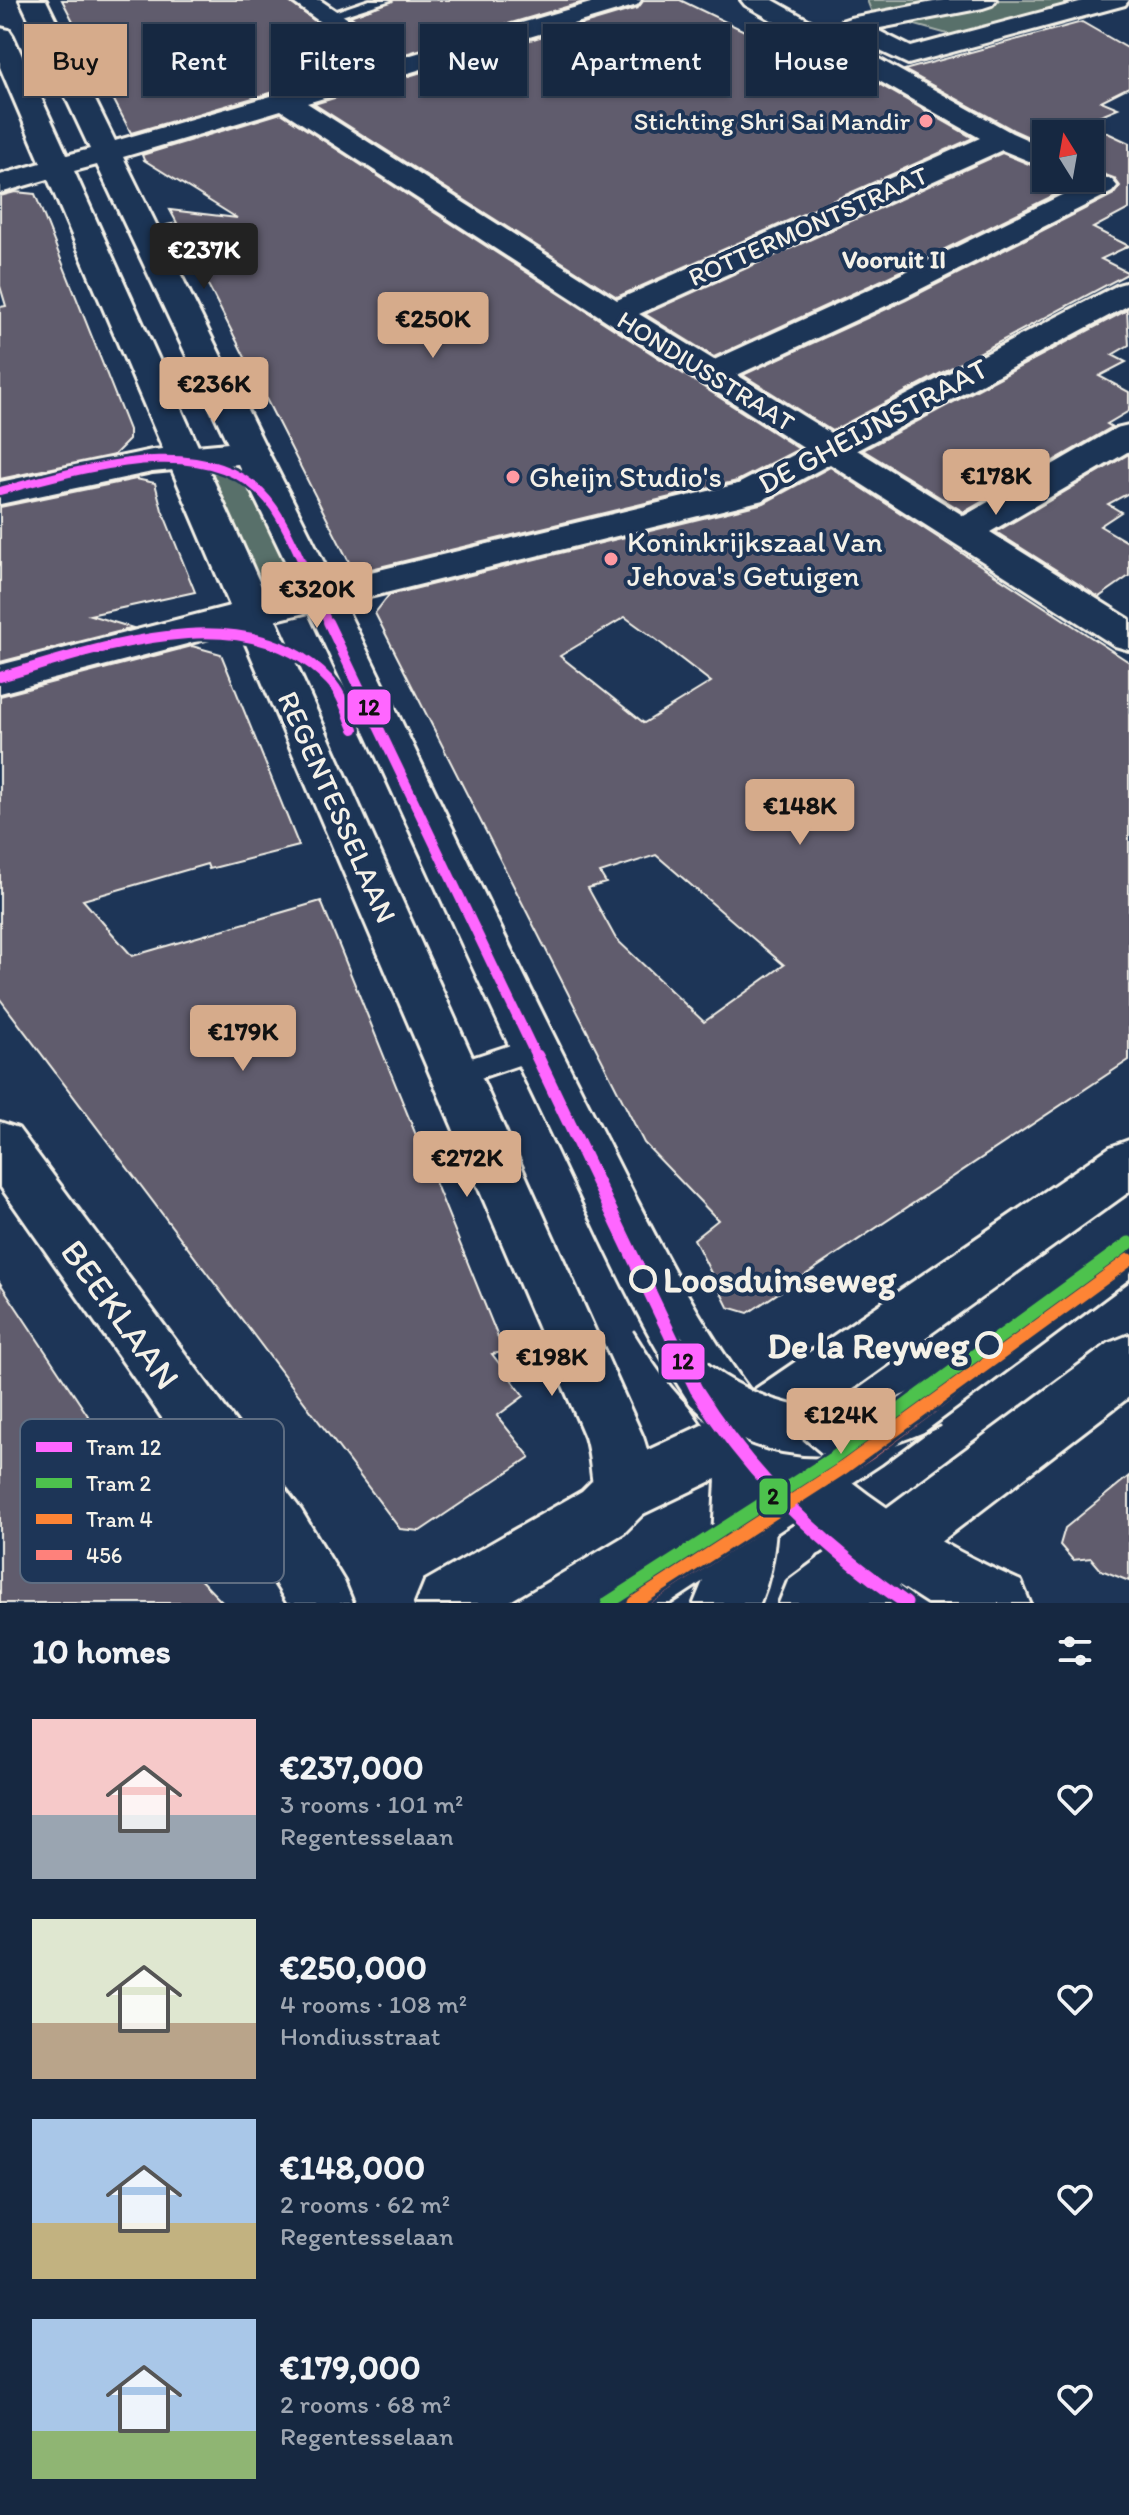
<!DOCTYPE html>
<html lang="en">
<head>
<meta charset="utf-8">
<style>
  :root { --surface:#162841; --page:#23344c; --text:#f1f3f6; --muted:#9ea6b1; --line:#35445a; --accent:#d6ab8b }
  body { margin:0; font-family:Itim,sans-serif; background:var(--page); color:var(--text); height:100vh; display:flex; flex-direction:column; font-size:30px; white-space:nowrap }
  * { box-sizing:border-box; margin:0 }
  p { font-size:26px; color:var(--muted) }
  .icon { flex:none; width:44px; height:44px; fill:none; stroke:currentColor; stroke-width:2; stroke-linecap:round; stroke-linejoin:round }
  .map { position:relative; height:1603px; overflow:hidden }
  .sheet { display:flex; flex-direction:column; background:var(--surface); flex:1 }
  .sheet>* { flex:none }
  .guide { position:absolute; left:24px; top:24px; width:1082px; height:72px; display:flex; gap:16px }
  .needle { width:52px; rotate:349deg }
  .fabs { position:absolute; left:1032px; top:120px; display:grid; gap:16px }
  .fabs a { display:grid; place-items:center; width:72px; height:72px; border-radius:0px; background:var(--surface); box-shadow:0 2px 6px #0004,0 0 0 2px var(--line); font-size:40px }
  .price { position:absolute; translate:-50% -68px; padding:0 18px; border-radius:8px; background:var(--accent); color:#111; font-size:26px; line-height:52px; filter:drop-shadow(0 2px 4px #0008) }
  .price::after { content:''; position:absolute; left:50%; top:48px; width:24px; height:18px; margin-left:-12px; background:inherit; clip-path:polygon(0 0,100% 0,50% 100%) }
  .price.selected { background:#222; color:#fff }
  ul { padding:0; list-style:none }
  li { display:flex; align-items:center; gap:24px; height:200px; padding:0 32px }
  li span { display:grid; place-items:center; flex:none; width:224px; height:160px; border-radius:0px; color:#555 }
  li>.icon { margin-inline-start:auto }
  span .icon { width:96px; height:96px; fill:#fffc; stroke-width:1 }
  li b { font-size:34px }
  h2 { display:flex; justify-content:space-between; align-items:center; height:96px; padding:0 32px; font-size:34px }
  .pill { padding:0 28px; border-radius:0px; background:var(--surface); box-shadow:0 2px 6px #0004,0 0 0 2px var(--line); font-size:28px; line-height:72px }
  .pill.selected { background:var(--accent); color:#111 }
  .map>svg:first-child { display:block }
</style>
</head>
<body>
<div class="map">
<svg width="1129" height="1603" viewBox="0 0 1129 1603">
  <rect width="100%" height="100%" fill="#1d3557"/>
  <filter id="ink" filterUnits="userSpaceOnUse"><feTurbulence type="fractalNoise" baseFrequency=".0125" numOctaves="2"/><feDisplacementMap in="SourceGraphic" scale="16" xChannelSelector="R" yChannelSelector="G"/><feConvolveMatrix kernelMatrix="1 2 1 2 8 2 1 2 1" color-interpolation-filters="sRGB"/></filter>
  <g filter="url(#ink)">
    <!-- green -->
    <g fill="#586f6b" stroke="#a6b0aa" stroke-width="2">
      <polygon points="867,0 1087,0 951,35 872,13"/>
      <polygon points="220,472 251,488 297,571 248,583 203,474"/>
    </g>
    <!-- building -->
    <g fill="#605c6d" stroke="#f4f1e8" stroke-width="2" fill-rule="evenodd">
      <polygon points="62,0 287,0 372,64 131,133"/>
      <polygon points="394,0 590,0 405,54 350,16"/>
      <polygon points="644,0 680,0 782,49 791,45 866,80 870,79 973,138 617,297 314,104 638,8"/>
      <polygon points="1082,22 1129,49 1129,87 1101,101 1118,108 1084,122 1129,143 1129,209 1093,228 1129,246 1101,259 1129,273 832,431 743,375 906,300 1114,194 1120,186 1114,178 1103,174 1090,178 1090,134 1046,134 1046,145 1013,130 904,70"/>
      <polygon points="281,113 799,449 737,481 367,570 351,566 199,267 167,225 177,223 170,210 237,218 144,160 142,155"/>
      <polygon points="1002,153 1046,171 1046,178 1089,178 882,280 714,357 645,314"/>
      <polygon points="15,192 35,194 129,430 129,440 114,455 0,479 0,307 6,306 0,286 0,196"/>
      <polygon points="1127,310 1129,345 1112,355 1126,362 1099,376 1129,392 1129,411 1107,424 1112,427 964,512 863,450"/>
      <polygon points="1129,454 1129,493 1108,504 1121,512 1100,526 1129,543 1129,576 1099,597 996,532"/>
      <path d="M830 467 1129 662V1060L748 1313 728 1307 694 1239 718 1220 644 1143 375 613 389 595 764 503ZM625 617 654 638 711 682 644 723 560 656ZM656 855 784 965 704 1022 616 939 588 888 606 883 600 873Z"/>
      <polygon points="136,479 155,483 162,510 195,592 90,615 133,628 0,662 0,507"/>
      <polygon points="192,646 221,654 299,846 209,869 207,864 83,900 132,956 321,901 504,1352 492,1354 524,1396 497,1416 530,1457 420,1531 400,1529 0,999 0,696"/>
      <polygon points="0,1283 189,1568 223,1603 0,1603"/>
      <polygon points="1129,1476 1129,1581 1101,1570 1091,1558 1073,1560 1060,1545 1065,1528"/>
    </g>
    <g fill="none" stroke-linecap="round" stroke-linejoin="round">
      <!-- lane casing -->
      <g stroke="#f4f1e8" stroke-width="6">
        <g id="lane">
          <polygon points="369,0 391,0 326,21 319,17"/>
          <polygon points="535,1037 545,1040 549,1048 545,1056 454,1087 444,1083 440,1075 444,1067"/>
          <polygon points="1129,1247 1129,1279 881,1464 670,1603 623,1603 628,1591 859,1442 1118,1251"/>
        </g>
      </g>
      <!-- street casing -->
      <g stroke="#f4f1e8" stroke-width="6">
        <g id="street">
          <path d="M20 0H46L115 141 379 65 290 0H320L404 57 601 0H641L637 5 307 103 617 300 980 138 745 5 741 0H773L1012 133 1046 148V168L1002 150 639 314 714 360 883 283 1092 180 1102 177 1112 180 1117 186 1112 192 905 297 737 375 832 434 1118 285 1129 282V305L857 450 964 516 1116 428 1129 425V451L990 532 1129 619V650L1115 646 830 464 763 500 276 620 643 1437C653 1466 655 1486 643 1514L622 1523 601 1514C590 1489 593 1464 585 1437L240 630 0 693V665L230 606 48 179 0 193V175L41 163 0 67V28L9 30 13 36 67 155 90 149ZM281 110 805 449 738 484 266 597 74 171 97 165 232 452 237 460 250 463 263 460 268 452 123 157Z"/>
          <polygon points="944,0 996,0 992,5 983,8 875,29 911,47 1087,0 1129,0 1125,5 908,64 854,39 837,26 841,21 850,18"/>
          <path d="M745 1403C784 1419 815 1453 848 1479 900 1520 960 1555 1021 1581L1030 1603H927L899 1585 906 1603H822L810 1579 819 1557 841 1548 845 1550 808 1523 724 1452 716 1432 724 1412Z"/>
        </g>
      </g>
      <!-- secondary casing -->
      <g stroke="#f4f1e8" stroke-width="6">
        <g id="secondary">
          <path d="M250 441 263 444 268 452C378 665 476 884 585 1098 636 1197 684 1302 751 1392L1110 1147 1129 1140V1192L775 1445C777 1498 781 1552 760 1603H694L712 1559 716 1479 643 1514 624 1533 507 1603H416L425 1581 582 1491 601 1472 704 1424C639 1332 595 1224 546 1123 441 905 346 681 238 464L152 472 0 504V482L152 450Z"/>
          <polygon points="0,1122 18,1128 301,1510 344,1581 353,1603 287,1603 257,1554 0,1186"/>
          <polygon points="1129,1335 1129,1397 861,1603 779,1603 788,1581 1109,1343"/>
        </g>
      </g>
      <!-- lane -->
      <use href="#lane" fill="#1d3557" fill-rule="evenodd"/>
      <!-- street -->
      <use href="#street" fill="#1d3557" fill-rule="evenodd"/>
      <!-- secondary -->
      <use href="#secondary" fill="#1d3557" fill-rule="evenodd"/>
      <!-- tram -->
      <g stroke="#f4f1e8" stroke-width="3">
        <path d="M646 1289C658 1306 668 1324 682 1339 733 1393 811 1422 884 1403 909 1396 934 1382 957 1370"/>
        <path d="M634 1331C652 1360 672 1391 698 1413 769 1474 862 1465 940 1426"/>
      </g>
      <!-- bus-1 casing -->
      <g stroke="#1d3557" stroke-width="19">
        <polyline id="bus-1" points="640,1603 870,1453 1129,1261"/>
      </g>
      <!-- bus-1 -->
      <use href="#bus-1" stroke="#fe817b" stroke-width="13"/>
      <!-- tram-1-far2 casing -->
      <g stroke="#1d3557" stroke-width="13">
        <path id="tram-1-far2" d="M0 491C78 471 217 424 274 508 295 540 312 588 329 624"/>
      </g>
      <!-- tram-1-far1 casing -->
      <g stroke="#1d3557" stroke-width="16">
        <g id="tram-1-far1">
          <polyline points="328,622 537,1058"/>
          <path d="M0 677C98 649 246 593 329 680 342 693 347 713 354 729"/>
        </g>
      </g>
      <!-- tram-1 casing -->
      <g stroke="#1d3557" stroke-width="19">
        <path id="tram-1" d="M537 1056 696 1389C751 1477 821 1544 906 1603"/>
      </g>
      <!-- tram-2 casing -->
      <g stroke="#1d3557" stroke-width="19">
        <polyline id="tram-2" points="608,1603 835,1457 1129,1243"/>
      </g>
      <!-- tram-3 casing -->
      <g stroke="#1d3557" stroke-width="19">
        <polyline id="tram-3" points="634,1603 843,1468 1129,1260"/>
      </g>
      <!-- tram-1-far2 -->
      <use href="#tram-1-far2" stroke="#f6f" stroke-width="8"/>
      <!-- tram-1-far1 -->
      <use href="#tram-1-far1" stroke="#f6f" stroke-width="10"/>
      <!-- tram-1 -->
      <use href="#tram-1" stroke="#f6f" stroke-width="13"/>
      <!-- tram-2 -->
      <use href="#tram-2" stroke="#4dc24d" stroke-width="13"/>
      <!-- tram-3 -->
      <use href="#tram-3" stroke="#fd8435" stroke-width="13"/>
    </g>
  </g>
  <!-- markers -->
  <g fill="#ff9aa2" stroke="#1d3557" stroke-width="3">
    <circle cx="926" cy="121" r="8"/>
    <circle cx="513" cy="477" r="8"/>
    <circle cx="611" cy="559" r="8"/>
  </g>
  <g fill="#1d3557" stroke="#f4f1e8" stroke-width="4">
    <circle cx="643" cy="1279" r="12"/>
    <circle cx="989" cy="1345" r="12"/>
  </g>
  <g text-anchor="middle" stroke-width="8" stroke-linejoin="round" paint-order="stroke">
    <!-- far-poi labels -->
    <g font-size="26" fill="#f4f1e8" stroke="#1d3557" text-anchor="end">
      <text x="910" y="130">Stichting Shri Sai Mandir</text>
    </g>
    <!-- far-street labels -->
    <g font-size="26" fill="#f4f1e8" stroke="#1d3557">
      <text transform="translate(808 226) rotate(-24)" y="9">ROTTERMONTSTRAAT</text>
      <text transform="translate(706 371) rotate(32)" y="9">HONDIUSSTRAAT</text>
    </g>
    <!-- far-neighbourhood labels -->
    <g font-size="26" font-weight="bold" fill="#f4f1e8" stroke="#1d3557">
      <text x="894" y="268">Vooruit II</text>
    </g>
    <!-- street labels -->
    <g font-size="30" fill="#f4f1e8" stroke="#1d3557">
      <text transform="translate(873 426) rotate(-28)" y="10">DE GHEIJNSTRAAT</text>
      <text transform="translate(337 807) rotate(66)" y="10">REGENTESSELAAN</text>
    </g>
    <!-- poi labels -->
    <g font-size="30" fill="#f4f1e8" stroke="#1d3557" text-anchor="start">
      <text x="529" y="487">Gheijn Studio's</text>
      <text x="627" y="552">Koninkrijkszaal Van<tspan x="627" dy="34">Jehova's Getuigen</tspan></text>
    </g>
    <!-- near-stop labels -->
    <g font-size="36" font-weight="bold" fill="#f4f1e8" stroke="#1d3557" text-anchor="start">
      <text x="663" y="1292">Loosduinseweg</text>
      <text x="969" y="1358" text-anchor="end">De la Reyweg</text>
    </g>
    <!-- near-street labels -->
    <g font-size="36" fill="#f4f1e8" stroke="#1d3557">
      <text transform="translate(121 1314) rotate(54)" y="13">BEEKLAAN</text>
    </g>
  </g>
  <!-- legend -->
  <rect x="20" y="1419" width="264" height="164" rx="12" fill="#1d3557" stroke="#5e6d82" stroke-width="2"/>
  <rect x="36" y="1442" width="36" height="10" fill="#f6f"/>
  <rect x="36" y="1478" width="36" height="10" fill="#4dc24d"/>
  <rect x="36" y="1514" width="36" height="10" fill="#fd8435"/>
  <rect x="36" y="1550" width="36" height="10" fill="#fe817b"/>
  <g font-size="22" fill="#f4f1e8">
    <text x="86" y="1455">Tram 12</text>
    <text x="86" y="1491">Tram 2</text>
    <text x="86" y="1527">Tram 4</text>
    <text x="86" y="1563">456</text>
  </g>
  <g stroke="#1d3557" stroke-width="3">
    <rect x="346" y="688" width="46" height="38" rx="8" fill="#f6f"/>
    <rect x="660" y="1342" width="46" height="39" rx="8" fill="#f6f"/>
    <rect x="758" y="1477" width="31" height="39" rx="8" fill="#4dc24d"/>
  </g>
  <g font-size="22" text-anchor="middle" font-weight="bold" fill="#111">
    <text x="369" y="715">12</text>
    <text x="683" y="1369">12</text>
    <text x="773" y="1504">2</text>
  </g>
</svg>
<div class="fabs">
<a><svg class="needle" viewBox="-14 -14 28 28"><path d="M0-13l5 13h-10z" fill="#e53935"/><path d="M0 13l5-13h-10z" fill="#9ea6b1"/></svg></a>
</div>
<b class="price selected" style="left:204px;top:291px">€237K</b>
<b class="price" style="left:433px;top:360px">€250K</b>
<b class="price" style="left:214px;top:425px">€236K</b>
<b class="price" style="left:996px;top:517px">€178K</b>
<b class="price" style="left:317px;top:630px">€320K</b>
<b class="price" style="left:800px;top:847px">€148K</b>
<b class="price" style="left:243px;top:1073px">€179K</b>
<b class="price" style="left:467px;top:1199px">€272K</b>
<b class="price" style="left:552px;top:1398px">€198K</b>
<b class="price" style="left:841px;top:1456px">€124K</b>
<div class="guide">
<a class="pill selected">Buy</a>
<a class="pill">Rent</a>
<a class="pill">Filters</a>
<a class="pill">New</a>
<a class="pill">Apartment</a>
<a class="pill">House</a>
</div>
</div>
<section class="sheet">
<h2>10 homes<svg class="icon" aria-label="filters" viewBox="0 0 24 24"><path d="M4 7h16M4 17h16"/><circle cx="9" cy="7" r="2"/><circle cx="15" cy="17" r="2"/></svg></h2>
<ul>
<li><span style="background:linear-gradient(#f6c9c9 60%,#9aa5b1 0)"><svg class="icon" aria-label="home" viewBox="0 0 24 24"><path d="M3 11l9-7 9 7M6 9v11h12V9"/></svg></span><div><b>€237,000</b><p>3 rooms · 101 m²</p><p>Regentesselaan</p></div><svg class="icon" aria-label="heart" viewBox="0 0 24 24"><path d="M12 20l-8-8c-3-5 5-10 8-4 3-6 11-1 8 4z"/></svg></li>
<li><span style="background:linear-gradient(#dfe7d0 65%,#b9a48a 0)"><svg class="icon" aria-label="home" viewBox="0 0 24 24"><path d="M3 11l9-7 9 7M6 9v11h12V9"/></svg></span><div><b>€250,000</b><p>4 rooms · 108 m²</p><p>Hondiusstraat</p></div><svg class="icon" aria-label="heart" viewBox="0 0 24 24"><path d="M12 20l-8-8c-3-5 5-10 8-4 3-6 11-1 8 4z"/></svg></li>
<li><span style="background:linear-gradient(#a9c7e8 65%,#c2b280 0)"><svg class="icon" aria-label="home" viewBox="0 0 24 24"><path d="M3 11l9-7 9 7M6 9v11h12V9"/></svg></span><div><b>€148,000</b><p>2 rooms · 62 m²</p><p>Regentesselaan</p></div><svg class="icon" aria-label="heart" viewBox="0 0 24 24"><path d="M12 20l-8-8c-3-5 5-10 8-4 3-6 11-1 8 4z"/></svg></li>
<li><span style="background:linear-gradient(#a9c7e8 70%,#8fb573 0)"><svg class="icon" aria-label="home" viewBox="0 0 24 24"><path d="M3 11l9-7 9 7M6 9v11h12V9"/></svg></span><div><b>€179,000</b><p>2 rooms · 68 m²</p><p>Regentesselaan</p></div><svg class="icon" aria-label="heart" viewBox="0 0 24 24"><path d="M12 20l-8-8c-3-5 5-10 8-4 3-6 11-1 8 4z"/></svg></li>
</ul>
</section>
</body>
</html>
